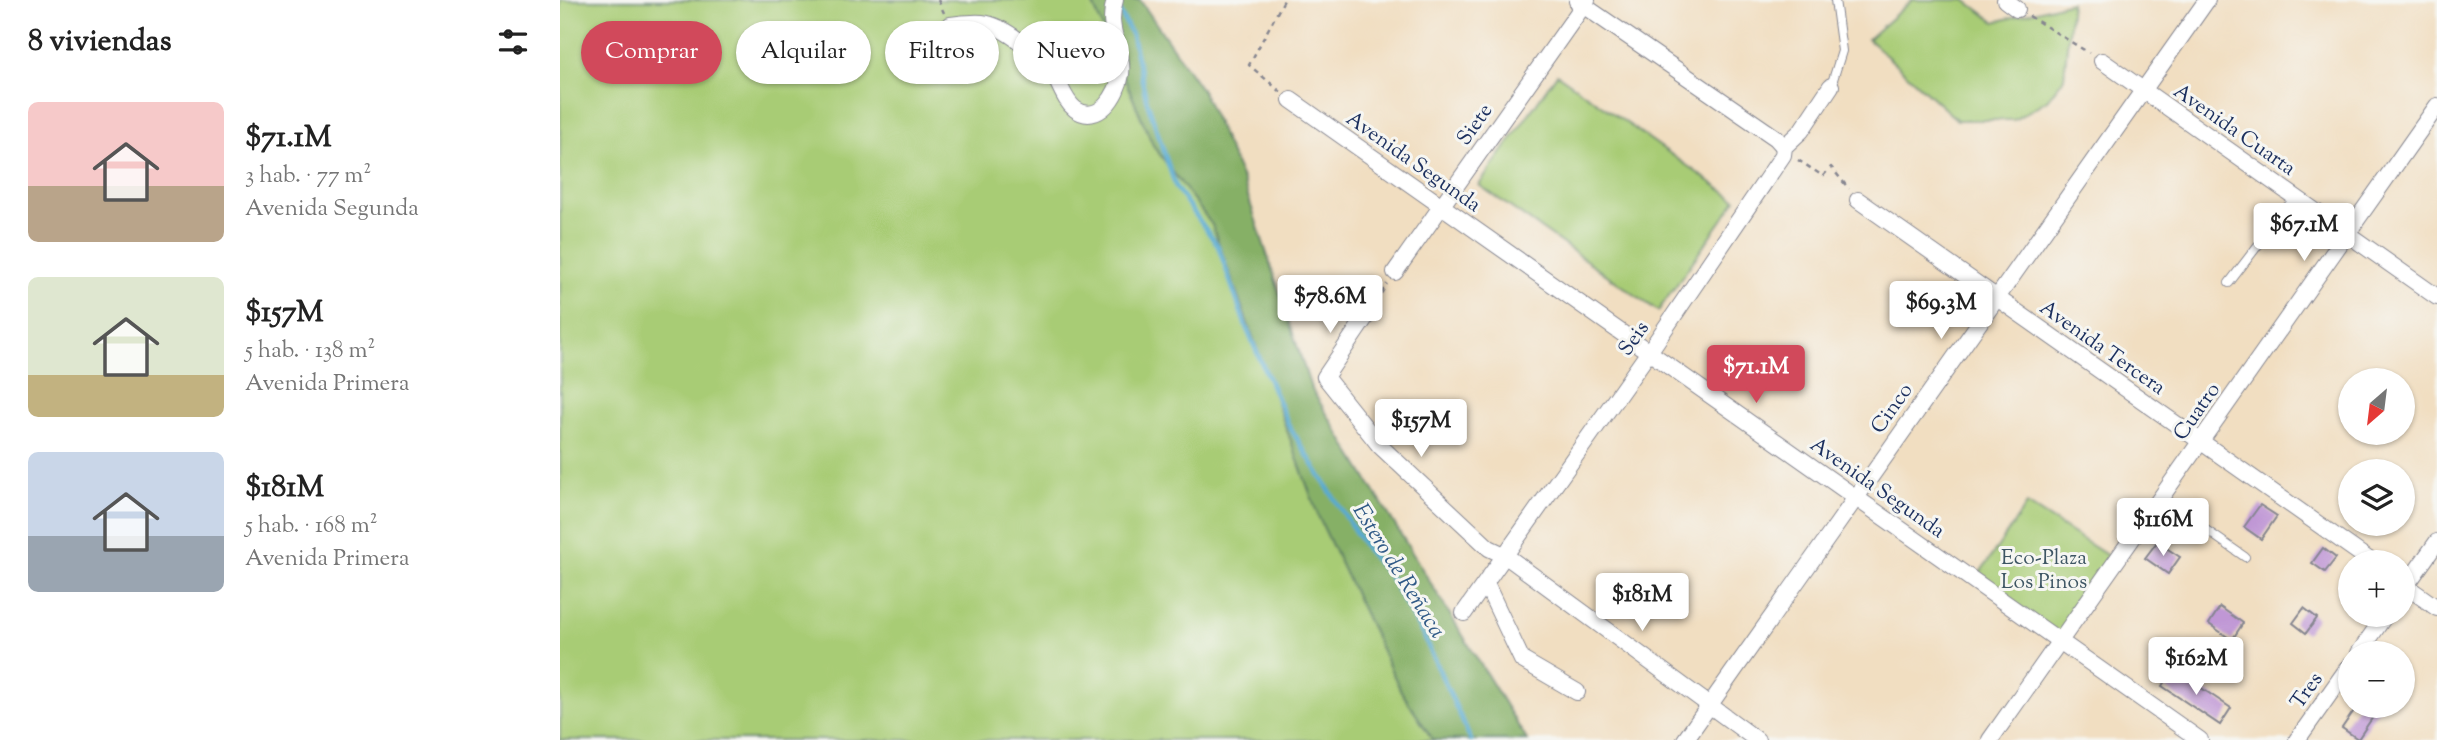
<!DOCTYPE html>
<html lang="es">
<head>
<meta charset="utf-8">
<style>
  :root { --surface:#fff; --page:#f6f6f6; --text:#222; --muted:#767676; --accent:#d1495b }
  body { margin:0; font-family:"Sorts Mill Goudy",serif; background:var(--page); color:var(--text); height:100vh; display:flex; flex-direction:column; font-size:26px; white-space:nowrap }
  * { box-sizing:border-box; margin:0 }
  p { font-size:23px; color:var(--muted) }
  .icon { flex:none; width:38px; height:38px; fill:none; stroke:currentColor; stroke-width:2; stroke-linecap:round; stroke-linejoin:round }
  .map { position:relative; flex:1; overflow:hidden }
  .drawer { display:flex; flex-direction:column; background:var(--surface); width:560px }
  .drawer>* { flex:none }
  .guide { position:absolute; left:21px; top:21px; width:665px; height:63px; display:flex; gap:14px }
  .needle { width:46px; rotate:208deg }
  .buttons { position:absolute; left:1778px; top:368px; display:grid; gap:14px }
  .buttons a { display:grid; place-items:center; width:77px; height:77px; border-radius:50%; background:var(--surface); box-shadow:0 2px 5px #0004; font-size:35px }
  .price { position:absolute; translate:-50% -60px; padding:0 16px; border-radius:7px; background:#fff; color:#222; font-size:23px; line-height:46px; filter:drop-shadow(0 2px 4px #0008) }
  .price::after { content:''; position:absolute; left:50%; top:42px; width:21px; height:16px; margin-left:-10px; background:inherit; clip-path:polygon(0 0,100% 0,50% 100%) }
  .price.active { background:var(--accent); color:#fff }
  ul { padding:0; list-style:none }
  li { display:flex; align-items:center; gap:21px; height:175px; padding:0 28px }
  li span { display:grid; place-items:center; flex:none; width:196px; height:140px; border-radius:10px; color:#555 }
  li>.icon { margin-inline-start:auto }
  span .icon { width:84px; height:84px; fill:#fffc; stroke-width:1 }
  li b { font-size:30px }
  h2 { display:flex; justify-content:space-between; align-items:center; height:84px; padding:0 28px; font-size:30px }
  .chip { padding:0 24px; border-radius:32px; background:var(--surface); box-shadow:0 2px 5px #0004; font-size:24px; line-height:63px }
  .chip.active { background:var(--accent); color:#fff }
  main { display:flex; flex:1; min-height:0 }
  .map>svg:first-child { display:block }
</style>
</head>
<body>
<main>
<section class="drawer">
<h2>8 viviendas<svg class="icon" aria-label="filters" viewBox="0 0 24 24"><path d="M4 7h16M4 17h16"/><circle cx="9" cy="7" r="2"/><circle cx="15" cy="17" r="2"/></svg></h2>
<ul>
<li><span style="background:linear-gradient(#f6c9c9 60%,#b9a48a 0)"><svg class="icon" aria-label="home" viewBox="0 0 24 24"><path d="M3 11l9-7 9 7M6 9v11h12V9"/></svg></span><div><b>$71.1M</b><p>3 hab. · 77 m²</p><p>Avenida Segunda</p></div></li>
<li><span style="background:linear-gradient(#dfe7d0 70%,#c2b280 0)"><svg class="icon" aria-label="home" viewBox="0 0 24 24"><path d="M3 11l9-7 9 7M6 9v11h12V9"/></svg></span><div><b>$157M</b><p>5 hab. · 138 m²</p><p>Avenida Primera</p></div></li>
<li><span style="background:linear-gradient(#c9d6e8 60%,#9aa5b1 0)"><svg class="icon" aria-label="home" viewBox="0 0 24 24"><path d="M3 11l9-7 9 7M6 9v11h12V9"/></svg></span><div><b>$181M</b><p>5 hab. · 168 m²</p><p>Avenida Primera</p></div></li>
</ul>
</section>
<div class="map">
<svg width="1877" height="740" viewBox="0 0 1877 740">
  <rect width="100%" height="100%" fill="#f6f6f2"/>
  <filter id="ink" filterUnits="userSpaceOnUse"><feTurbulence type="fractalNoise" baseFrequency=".0143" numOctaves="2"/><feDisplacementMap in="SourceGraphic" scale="14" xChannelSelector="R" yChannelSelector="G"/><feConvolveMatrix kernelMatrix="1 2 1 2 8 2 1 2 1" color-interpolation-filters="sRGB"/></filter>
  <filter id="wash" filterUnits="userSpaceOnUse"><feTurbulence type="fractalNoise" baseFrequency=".00686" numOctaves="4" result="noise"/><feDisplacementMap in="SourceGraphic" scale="28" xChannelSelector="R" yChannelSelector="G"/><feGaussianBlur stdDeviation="1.57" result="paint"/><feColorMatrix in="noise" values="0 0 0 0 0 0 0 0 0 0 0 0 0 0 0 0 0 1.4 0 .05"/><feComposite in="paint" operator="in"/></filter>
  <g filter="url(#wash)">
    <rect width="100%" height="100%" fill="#f1dec1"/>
    <!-- green -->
    <g fill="#a8cc75" stroke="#627e6a" stroke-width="2">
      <polygon points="0,0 531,0 593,145 621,183 564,0 841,691 873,740 0,740"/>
      <polygon points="1352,0 1405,0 1435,22 1511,2 1504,78 1487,100 1454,120 1397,120 1308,39"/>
      <polygon points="997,74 1176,200 1098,311 919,185"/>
      <polygon points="1467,504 1553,559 1499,637 1417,577"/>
    </g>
    <!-- forest -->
    <polygon fill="#86b066" stroke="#507062" stroke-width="2" points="531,0 580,0 643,92 683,181 751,388 967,740 873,740 841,691 759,518 652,225 593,145"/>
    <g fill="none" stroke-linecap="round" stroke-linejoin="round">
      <!-- stream -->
      <polyline stroke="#56aad2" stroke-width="4.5" points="559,10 572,36 586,98 616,188 658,246 686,327 729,426 806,549 830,577 864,637 911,740"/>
    </g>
    <g id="blocks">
      <!-- building -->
      <g fill="#c097d5">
        <polygon points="1700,505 1717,516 1701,539 1684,527"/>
        <polygon points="1597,542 1620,557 1608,574 1585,558"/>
        <polygon points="1763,548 1776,558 1765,572 1752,563"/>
        <polygon points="1660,607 1683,623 1672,640 1649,624"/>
        <polygon points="1744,608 1757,618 1746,633 1733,623"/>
        <polygon points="1613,669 1671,708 1660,725 1602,686"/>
        <polygon points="1798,705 1821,705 1798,739 1782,728"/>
      </g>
    </g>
  </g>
  <g filter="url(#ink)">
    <use href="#blocks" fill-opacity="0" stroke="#868690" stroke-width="2"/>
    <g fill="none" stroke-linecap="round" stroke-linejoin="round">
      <!-- service casing -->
      <g stroke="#868690" stroke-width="10">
        <g id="service">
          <polyline points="1271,86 1282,51 1275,0"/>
          <polyline points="1669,283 1735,197"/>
          <polyline points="1600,498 1685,557"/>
        </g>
      </g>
      <!-- minor casing -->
      <g stroke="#868690" stroke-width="18">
        <g id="minor">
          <polyline points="1445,0 1457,9"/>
          <polyline points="1017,1 1216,138 1224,147"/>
          <path d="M390 25C400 24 412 22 422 23 445 25 483 58 495 77 501 87 505 101 515 109 538 126 558 95 561 74 564 49 545 31 555 0"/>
          <polyline points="1542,61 1877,297"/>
          <polyline points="731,100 1640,740"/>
          <polyline points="1298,200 1812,562"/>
          <polyline points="835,272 1027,0"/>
          <polyline points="807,315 765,377 820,446 929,548 946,556 1197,740"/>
          <polyline points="926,584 962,660 1017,692"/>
          <polyline points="1843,584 1877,608"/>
          <polyline points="1843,590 1877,542"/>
          <polyline points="904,613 1089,352 1223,155 1224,147 1241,131 1271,86"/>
          <polyline points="1799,653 1826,614"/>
          <polyline points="1125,740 1647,0"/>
          <polyline points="1430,740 1877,106"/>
          <polyline points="1737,740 1790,665"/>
        </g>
      </g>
      <!-- path -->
      <g stroke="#868690" stroke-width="2.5" stroke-dasharray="5 5" stroke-linecap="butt">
        <polyline points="378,0 384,13"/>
        <polyline points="1469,16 1529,53"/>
        <polyline points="721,92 689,65 724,0"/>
        <polyline points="1238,160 1263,176 1271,167 1289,189"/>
        <polyline points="816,302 827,284"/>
      </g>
      <!-- service -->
      <use href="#service" stroke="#fff" stroke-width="8"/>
      <!-- minor -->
      <use href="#minor" stroke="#fff" stroke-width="16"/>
    </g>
  </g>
  <g text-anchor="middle" stroke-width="6" stroke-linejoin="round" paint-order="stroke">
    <!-- street labels -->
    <g font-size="21" fill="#1b2f5e" stroke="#f6f6f2">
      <text transform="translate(914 124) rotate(-55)" y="7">Siete</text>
      <text transform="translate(1675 129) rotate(35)" y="7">Avenida Cuarta</text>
      <text transform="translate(854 161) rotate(35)" y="7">Avenida Segunda</text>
      <text transform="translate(1073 338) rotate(-55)" y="7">Seis</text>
      <text transform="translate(1543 347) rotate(35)" y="7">Avenida Tercera</text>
      <text transform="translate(1331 408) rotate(-55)" y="7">Cinco</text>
      <text transform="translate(1636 411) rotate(-55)" y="7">Cuatro</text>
      <text transform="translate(1318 487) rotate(35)" y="7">Avenida Segunda</text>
      <text transform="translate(1746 690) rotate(-55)" y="7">Tres</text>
    </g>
    <!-- park labels -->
    <g font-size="21" fill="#3e5664" stroke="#f6f6f2">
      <text x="1484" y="564">Eco-Plaza<tspan x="1484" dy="24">Los Pinos</tspan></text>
    </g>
    <!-- water labels -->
    <g font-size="23" font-style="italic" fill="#305a87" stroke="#f6f6f2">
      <text transform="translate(840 570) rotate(58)" y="8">Estero de Reñaca</text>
    </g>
  </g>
</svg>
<div class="buttons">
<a><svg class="needle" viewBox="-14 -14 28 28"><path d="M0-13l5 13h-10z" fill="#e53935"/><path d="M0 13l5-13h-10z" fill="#767676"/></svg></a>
<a><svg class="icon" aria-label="layers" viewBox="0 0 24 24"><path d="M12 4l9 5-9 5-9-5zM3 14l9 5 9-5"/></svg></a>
<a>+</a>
<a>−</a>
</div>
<b class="price" style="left:1744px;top:263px">$67.1M</b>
<b class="price" style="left:770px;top:335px">$78.6M</b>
<b class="price" style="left:1381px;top:341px">$69.3M</b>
<b class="price active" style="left:1196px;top:405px">$71.1M</b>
<b class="price" style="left:861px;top:459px">$157M</b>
<b class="price" style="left:1603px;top:558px">$116M</b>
<b class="price" style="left:1082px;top:633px">$181M</b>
<b class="price" style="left:1636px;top:697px">$162M</b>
<div class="guide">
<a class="chip active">Comprar</a>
<a class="chip">Alquilar</a>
<a class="chip">Filtros</a>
<a class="chip">Nuevo</a>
</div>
</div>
</main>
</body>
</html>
